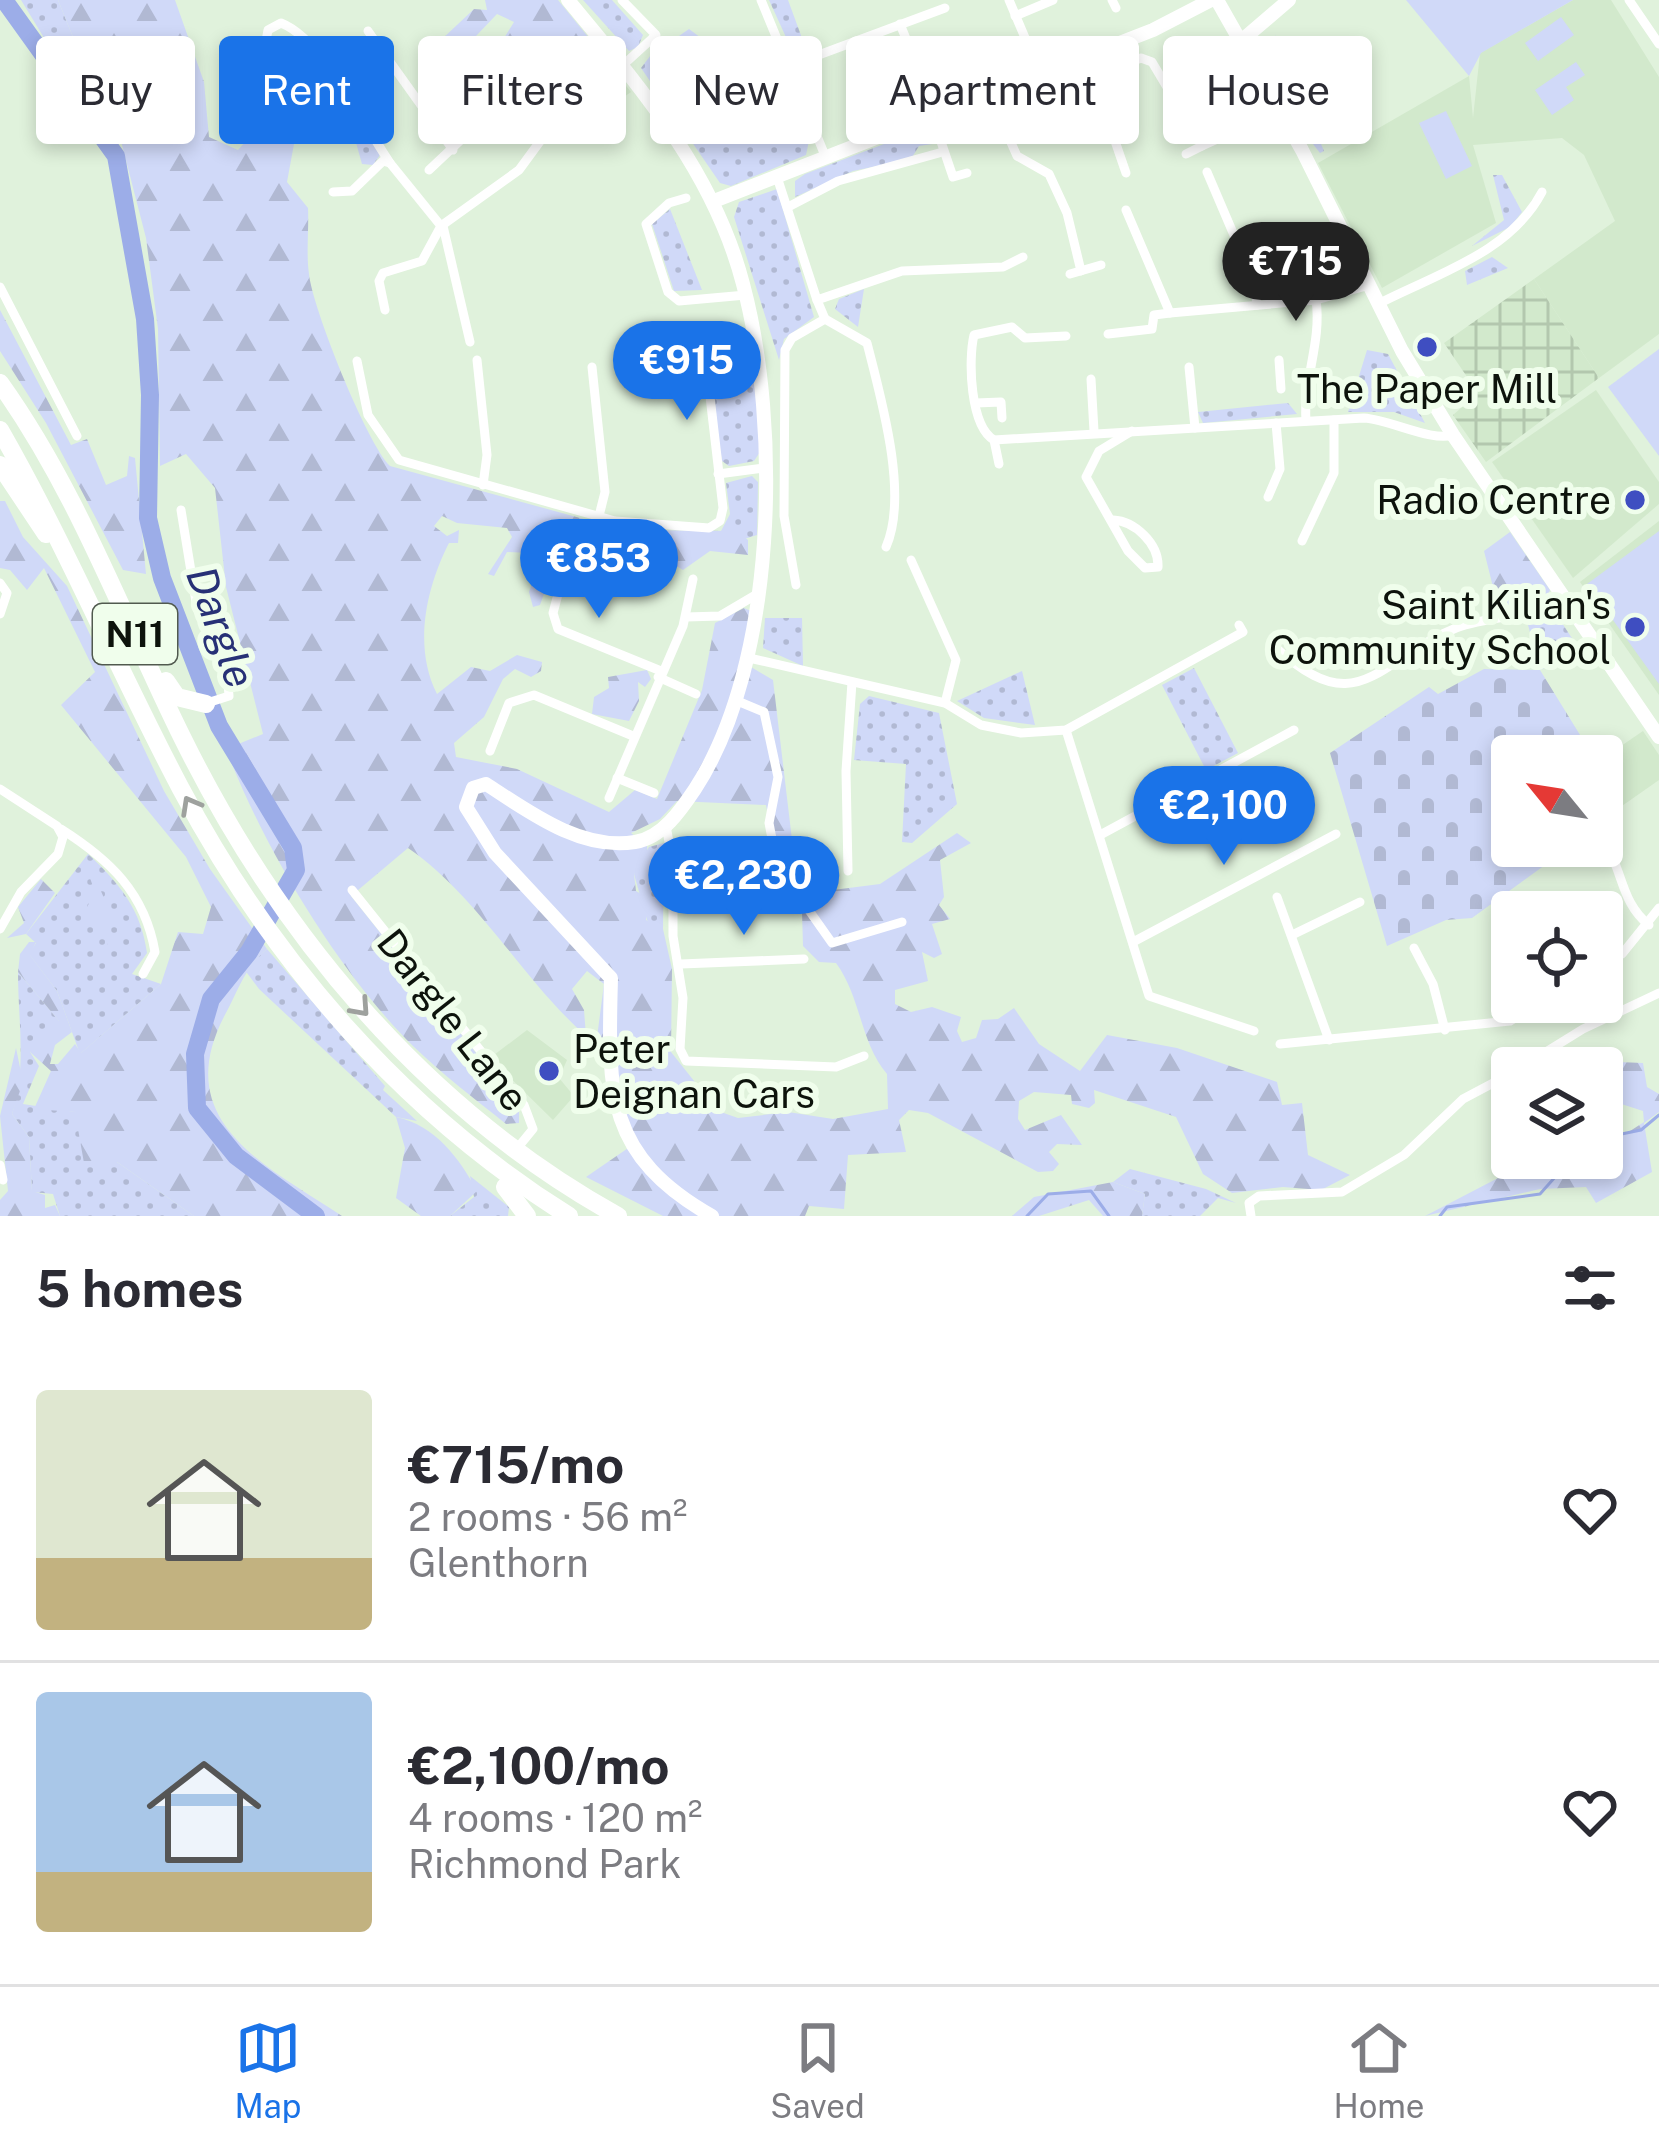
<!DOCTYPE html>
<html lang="en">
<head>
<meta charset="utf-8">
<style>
  :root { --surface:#fff; --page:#f7f7f7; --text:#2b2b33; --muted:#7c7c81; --line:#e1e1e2; --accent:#1a73e8 }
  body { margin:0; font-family:"Public Sans",sans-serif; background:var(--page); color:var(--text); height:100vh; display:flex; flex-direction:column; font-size:45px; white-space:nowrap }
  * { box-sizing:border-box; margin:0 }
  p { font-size:39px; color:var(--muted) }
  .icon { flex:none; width:66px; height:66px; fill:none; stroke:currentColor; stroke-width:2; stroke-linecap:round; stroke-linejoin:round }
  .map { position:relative; height:1216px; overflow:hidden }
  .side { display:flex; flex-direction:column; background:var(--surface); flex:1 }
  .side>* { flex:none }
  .hud { position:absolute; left:36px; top:36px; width:1587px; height:108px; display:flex; gap:24px }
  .needle { width:78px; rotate:300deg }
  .controls { position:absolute; left:1491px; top:735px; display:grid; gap:24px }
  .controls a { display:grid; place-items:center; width:132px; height:132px; border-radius:12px; background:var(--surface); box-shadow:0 6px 18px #0003; font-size:60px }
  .price { position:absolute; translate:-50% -102px; padding:0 27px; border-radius:42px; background:var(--accent); color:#fff; font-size:39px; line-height:78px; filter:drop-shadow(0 3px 6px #0008) }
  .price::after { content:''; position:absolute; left:50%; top:72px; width:36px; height:27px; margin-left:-18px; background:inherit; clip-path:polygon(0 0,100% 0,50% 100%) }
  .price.on { background:#222; color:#fff }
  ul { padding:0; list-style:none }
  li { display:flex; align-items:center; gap:36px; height:300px; padding:0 36px }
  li+li { border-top:3px solid var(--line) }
  li span { display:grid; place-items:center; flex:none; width:336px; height:240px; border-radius:12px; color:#555 }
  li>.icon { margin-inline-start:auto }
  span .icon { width:144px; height:144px; fill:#fffc; stroke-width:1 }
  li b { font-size:51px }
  h2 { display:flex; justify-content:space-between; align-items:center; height:144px; padding:0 36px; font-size:51px }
  .pill { padding:0 42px; border-radius:12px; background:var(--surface); box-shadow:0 6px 18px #0003; font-size:42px; line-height:108px }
  .pill.on { background:var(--accent); color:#fff }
  .tabs { display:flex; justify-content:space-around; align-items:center; height:168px; border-top:3px solid var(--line); background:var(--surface); font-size:33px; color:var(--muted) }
  .tabs a { display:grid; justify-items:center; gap:6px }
  .tabs .on { color:var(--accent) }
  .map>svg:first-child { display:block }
</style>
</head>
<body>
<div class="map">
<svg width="1659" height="1216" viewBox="0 0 1659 1216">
  <defs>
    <pattern id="industrial-grid" width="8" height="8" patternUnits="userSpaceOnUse" patternTransform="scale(3)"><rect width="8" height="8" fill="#d2e9cc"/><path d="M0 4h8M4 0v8" fill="none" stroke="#b3c7ae"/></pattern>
    <pattern id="grass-dots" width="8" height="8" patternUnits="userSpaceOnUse" patternTransform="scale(3)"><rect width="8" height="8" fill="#d0d9f8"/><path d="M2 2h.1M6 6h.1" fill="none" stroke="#b1b9d3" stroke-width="1.8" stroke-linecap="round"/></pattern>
    <pattern id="forest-firs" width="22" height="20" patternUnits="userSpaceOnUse" patternTransform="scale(3)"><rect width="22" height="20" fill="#d0d9f8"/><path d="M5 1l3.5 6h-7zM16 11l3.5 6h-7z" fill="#b1b9d3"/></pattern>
    <pattern id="cemetery-stones" width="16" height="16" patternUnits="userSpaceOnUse" patternTransform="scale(3)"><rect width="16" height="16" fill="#d0d9f8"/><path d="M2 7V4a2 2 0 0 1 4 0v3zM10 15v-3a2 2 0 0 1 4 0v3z" fill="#b1b9d3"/></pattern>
  </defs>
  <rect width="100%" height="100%" fill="#e0f2dc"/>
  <!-- built -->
  <g fill="#d2e9cc">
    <polygon points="1573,0 1611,0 1659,77 1659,334 1599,378 1534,279 1615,221 1584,155 1562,138 1473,145 1496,223 1382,288 1318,163 1469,76 1473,118 1480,53"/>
    <polygon points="614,71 631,92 597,116 583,95"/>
    <polygon points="1596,390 1659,482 1659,504 1573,578 1492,462"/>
    <polygon points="1659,521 1659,695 1580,582"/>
    <polygon points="1643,731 1659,755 1659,780 1609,815 1602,798 1602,759"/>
    <polygon points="527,1030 567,1060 559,1078 574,1096 553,1120 490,1058"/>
  </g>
  <!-- industrial -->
  <polygon fill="url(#industrial-grid)" points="1534,279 1599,378 1486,462 1453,415 1478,393 1444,343"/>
  <!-- grass -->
  <g fill="url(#grass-dots)">
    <polygon points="21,0 58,0 75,42 77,92"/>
    <polygon points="583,0 612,0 643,35 638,47 629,51"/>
    <polygon points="769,0 788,0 806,49 790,46"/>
    <polygon points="689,29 732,61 769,39 810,136 806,155 731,186 720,183 641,68 660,43 666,45"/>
    <polygon points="1275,34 1324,151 1320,153 1302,130"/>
    <polygon points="1272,47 1297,120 1296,120 1262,58"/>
    <polygon points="348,108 380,155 373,165 362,164 353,132 341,131 340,120"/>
    <polygon points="934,125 939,143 919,146 911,159 853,171 795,197 795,181 805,174"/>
    <polygon points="1493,175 1502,175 1522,212 1510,227 1472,246 1504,220"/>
    <polygon points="777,189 814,317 784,339 779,360 734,217 739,202"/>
    <polygon points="670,209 702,290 674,291 652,224"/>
    <polygon points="1492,257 1508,268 1467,285 1465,271"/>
    <polygon points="864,289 858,327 835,309 839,299"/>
    <polygon points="756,349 760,452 754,461 729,466 722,461 709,382 719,378 717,354"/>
    <polygon points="1367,350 1388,354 1425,423 1394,412 1348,412"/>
    <polygon points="1288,403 1297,414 1203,423 1198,412"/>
    <polygon points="752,476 758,482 757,535 741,540 736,531 721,531 730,514 726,483"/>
    <polygon points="765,618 802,618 803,666 763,648"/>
    <polygon points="1560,620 1581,652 1540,670 1527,621"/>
    <polygon points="1194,668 1238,753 1206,770 1162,685"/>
    <polygon points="1022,671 1035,725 984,718 957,701"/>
    <polygon points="869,696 939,713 957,804 912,843 902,842 906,764 854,760 860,704"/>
    <polygon points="664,843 663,929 654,929 647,920 634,874 649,847"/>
    <path d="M88 854C120 884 141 909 147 953L132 974 161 984 80 1054 57 991 29 954 36 943 26 934Z"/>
    <polygon points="267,949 385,1086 383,1090 417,1121 396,1117 259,989 244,969"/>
    <path d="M18 972 60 1022 30 1052 39 1066 23 1104 75 1112 117 1162 194 1216H60L53 1194 32 1192 29 1137 12 1114C27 1069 18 1021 18 972Z"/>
    <polygon points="1130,1169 1206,1189 1236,1203 1218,1198 1200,1216 1142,1216 1145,1194 1113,1182"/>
    <polygon points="470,1176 509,1207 508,1216 450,1216 474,1197"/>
  </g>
  <!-- forest -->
  <g fill="url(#forest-firs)" fill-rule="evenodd">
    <path d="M58 0H175L204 82 209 137 238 150 281 102 301 106 287 182 308 208C309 229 306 253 309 274 312 307 367 444 390 466L624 530 737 531 748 540V555L710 551 683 570C666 557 589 540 562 530 551 555 550 580 540 605L533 607 529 592 539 564 530 553 507 552 494 576 488 574 512 537 507 528 457 523 442 516 434 526 447 536 459 530 458 543H449C426 588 413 647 437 694L471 667 490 671 517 655 542 662 541 671 531 677 515 669 503 679 484 717 454 743 456 757 517 769 609 812 635 790 657 799 702 690 715 623 744 608 751 611V667L773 680 795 865 833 890 880 884 957 833 971 843 940 860 944 897 939 905 950 919 932 924 942 954 934 958 922 952 928 981 895 990V1004L911 1012 932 1007 961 1017 957 1031 962 1042 976 1038 982 1020 998 1019 1014 1008 1039 1044 1080 1071 1107 1035 1177 1048 1277 1082 1282 1105 1302 1103 1308 1155 1350 1175 1321 1190 1283 1187 1232 1193 1203 1174 1176 1117 1094 1090 1095 1103 1089 1108 1072 1104 1071 1095 1034 1092 1019 1101 1018 1119 1025 1130 1061 1115 1082 1145 1057 1144 1049 1152 1059 1164 1053 1171 1038 1172 928 1113 909 1110 899 1120 906 1152 848 1155 844 1209 809 1206 805 1216H663L586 1177 634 1144 611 1059 600 1058 596 1045 604 984 587 971 572 989 584 1010 586 1036C521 978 479 897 408 848L351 896 519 1107V1123L506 1124C475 1099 442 1074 413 1046 338 972 263 847 226 749L263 734 226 587 215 488 186 454 160 466 158 329 146 238 121 141 77 92 75 42ZM677 801 766 805 785 906 802 912 803 946 819 962 836 963C861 997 860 1042 887 1074L888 1109 833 1119 788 1112 738 1118 718 1111 671 1052 672 969 663 929 646 920V897L636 891 634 874 648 862 647 846 631 833 660 819Z"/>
    <polygon points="485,0 558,0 598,49 595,57 576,62 543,36 504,55 496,51 514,22 497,14 455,58 441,40 474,9 487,10"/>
    <polygon points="0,310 71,445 87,439 106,485 127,476 129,456 135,458 146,574 123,570 46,423 0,351"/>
    <path d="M0 501H5L23 537 67 586 164 791 210 869 267 949C245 968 240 986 227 1011 167 1120 263 1164 342 1216H194L117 1162 84 1163 75 1112 34 1109 51 1071 30 1052 33 1040 59 1021 18 972 20 954 29 942H36L30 955 57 991 72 1032 55 1045 50 1064H58L75 1044 81 1053 161 984 178 932 203 934 211 907 186 857 61 705 95 672 44 568 27 590 10 570 0 568Z"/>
    <polygon points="1510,532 1550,590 1545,602 1499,611 1484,551"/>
    <polygon points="647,670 651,679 645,687 638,682 639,701 629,721 592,714 594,697 609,688 608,677"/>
    <path d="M86 867C102 886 117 922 107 945L106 933 97 927 100 910 86 909 95 892Z"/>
    <polygon points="41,879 55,893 26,934 7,938 24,923 18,907"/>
    <polygon points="16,1048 23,1082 12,1114 29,1137 32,1191 45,1195 45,1208 55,1205 60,1216 0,1216 0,1200 8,1191 0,1116"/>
    <polygon points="1618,1062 1643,1063 1647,1087 1659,1094 1659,1112 1644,1123 1652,1172 1596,1203 1586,1187 1540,1189 1425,1216 1527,1163 1550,1177 1568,1158 1602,1158 1602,1137 1627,1133 1644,1122 1643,1111 1606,1099"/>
    <path d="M396 1117C435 1125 460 1159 477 1191L450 1216H421L396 1198 405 1148Z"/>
    <polygon points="1113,1182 1145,1194 1142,1216 1103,1216 1089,1200 1039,1216 1012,1216 1034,1197"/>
  </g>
  <!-- cemetery -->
  <polygon fill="url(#cemetery-stones)" points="1484,669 1540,670 1593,756 1512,756 1512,846 1571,846 1472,918 1446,920 1387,946 1330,753 1429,687 1438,694"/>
  <!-- park -->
  <g fill="#d0d9f8">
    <polygon points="1406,0 1573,0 1481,53 1469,76"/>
    <polygon points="1561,17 1574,35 1538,61 1525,43"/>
    <polygon points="1576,62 1585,75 1566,87 1574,100 1552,115 1535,90"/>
    <polygon points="1446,111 1472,166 1446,179 1419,123"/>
    <polygon points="1659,349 1659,456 1608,387"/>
    <polygon points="1659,531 1659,684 1587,584"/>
  </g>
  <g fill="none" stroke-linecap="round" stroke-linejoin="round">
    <!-- stream -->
    <g stroke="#9cade8" stroke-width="3">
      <polyline points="1602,1138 1641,1130 1659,1115"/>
      <polyline points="1027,1216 1048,1194 1091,1191 1109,1216"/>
      <polyline points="1440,1216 1447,1207 1540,1194 1572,1158"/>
    </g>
    <!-- river -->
    <polyline stroke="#9cade8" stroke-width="18" points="4,0 116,156 145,319 150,395 148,518 162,578 219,726 293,848 296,870 249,952 211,999 195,1054 197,1108 236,1156 316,1216"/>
    <!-- street -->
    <g stroke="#fff" stroke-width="9">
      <polyline points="761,0 826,158"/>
      <polyline points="1009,0 1040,73"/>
      <polyline points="1112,0 1116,8"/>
      <polyline points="1629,0 1659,44"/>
      <polyline points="1015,16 1053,0"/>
      <polyline points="900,24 931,100"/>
      <polyline points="368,31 453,150"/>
      <polyline points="1092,53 1100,74 1141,58 1152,62 1202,146 1231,133"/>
      <polyline points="622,66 656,35 622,0"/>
      <polyline points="789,66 945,8"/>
      <polyline points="1100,74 1093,77 1126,173"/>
      <polyline points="581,76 613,54"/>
      <path d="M259 79 268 30 281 23C324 40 363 124 390 163"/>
      <polyline points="989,93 1017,156 1049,174 1067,213 1081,271"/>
      <polyline points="932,115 953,177 967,173"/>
      <polyline points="1186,154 1202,146"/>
      <polyline points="429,170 481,121 539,52 581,76"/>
      <polyline points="1207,172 1254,282 1257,305"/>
      <polyline points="777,177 817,300 902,271 1003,267 1023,257"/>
      <polyline points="333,192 352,191 383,161 390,163 441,226 422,261 383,273 379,281 385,310"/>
      <polyline points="686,198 669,203 646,224 668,292 679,301 746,295"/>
      <polyline points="790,206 838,181 939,153"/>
      <polyline points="1126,210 1170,313 1316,300"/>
      <polyline points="441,226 519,170 577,91 581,76"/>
      <polyline points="443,226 470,342"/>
      <polyline points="1070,274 1101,265"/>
      <polyline points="0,287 77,436"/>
      <path d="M1378 304C1436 274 1510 253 1542 192"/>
      <path d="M825 319 867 343C881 398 909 495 886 547"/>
      <polyline points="1108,334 1152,329 1154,315 1170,313"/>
      <path d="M1066 336 1025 338 1012 327 974 335C968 360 970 426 994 440L1364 418C1391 420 1432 442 1453 435"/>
      <polyline points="477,360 487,455 483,485"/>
      <polyline points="1279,360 1281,389"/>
      <polyline points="357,361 368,415 399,460 615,521 709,528 720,521 723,508 707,371"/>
      <polyline points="592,367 605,492 599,516"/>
      <polyline points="1189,367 1195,428"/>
      <polyline points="1091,379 1094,431"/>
      <polyline points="976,403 1001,402 1002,418"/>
      <path d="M1306 421C1303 379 1322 342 1316 300L1366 286"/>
      <polyline points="994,440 999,464"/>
      <polyline points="718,474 764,468"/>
      <polyline points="1268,497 1280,469 1276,423"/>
      <polyline points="181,510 197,608 228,684 229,696 207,703"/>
      <path d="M1113 520C1135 521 1159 544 1158 567L1145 568 1128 551 1086 477 1099 451 1132 431"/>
      <polyline points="1302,541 1334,473 1334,420"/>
      <polyline points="567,560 553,613 558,629 661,671"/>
      <polyline points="911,560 956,660 945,703"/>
      <polyline points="0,583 7,593 0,614"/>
      <polyline points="796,585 784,516 785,350 792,338 825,319 817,300"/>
      <polyline points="686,617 720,616 759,593"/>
      <path d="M1274 646C1359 725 1376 660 1456 628 1491 615 1531 618 1567 602"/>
      <polyline points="749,658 945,703 981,725 1021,733 1066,730 1243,632 1239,625"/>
      <polyline points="658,677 696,694"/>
      <polyline points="735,700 764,712 778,777 769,823 777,865 832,943 902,922"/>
      <polyline points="1066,730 1149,996 1254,1031"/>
      <polyline points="490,751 509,703 534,695 633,736"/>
      <polyline points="617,778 654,793"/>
      <polyline points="0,789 57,826 63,837 58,854 21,892 0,929"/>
      <polyline points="609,798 683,626 693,579"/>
      <polyline points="666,826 673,863 673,936 683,998 680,1049 686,1061 836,1067 864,1056"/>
      <path d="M61 829C110 860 145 893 155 952L143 974"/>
      <polyline points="1102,834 1294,730"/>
      <path d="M1602 841C1624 868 1619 901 1649 925"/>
      <polyline points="673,863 753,854"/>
      <polyline points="848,871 846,771 852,682"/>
      <polyline points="352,890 524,1105 533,1129 515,1151"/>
      <polyline points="1277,897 1329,1040"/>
      <polyline points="1512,909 1513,912"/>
      <polyline points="1292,935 1360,902"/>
      <polyline points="1133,942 1336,834"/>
      <polyline points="1414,948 1433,984 1445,1030"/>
      <polyline points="681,964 804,959"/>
      <polyline points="1602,966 1622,954 1659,908"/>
      <polyline points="1280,1044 1510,1021 1543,1002"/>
      <polyline points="1520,1068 1583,1029 1659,993"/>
      <polyline points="0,1165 3,1180"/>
      <polyline points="1251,1216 1249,1203 1259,1196 1342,1192 1404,1155 1463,1099 1512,1073"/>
    </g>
    <!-- secondary -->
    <g stroke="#fff" stroke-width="14">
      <path d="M568 0C640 87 714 172 743 284 781 426 777 663 695 789 681 810 662 838 635 842 581 851 529 812 486 784L473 788 466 807 495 853 611 978C608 1089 604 1155 712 1216"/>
      <polyline points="1217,0 1302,150 1402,351 1453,435 1659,737"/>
      <polyline points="1241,41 1289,0"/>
      <polyline points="714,201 1153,30 1211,0"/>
    </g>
    <!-- highway -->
    <g stroke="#fff" stroke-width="18">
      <path d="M0 383C78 492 124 620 183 739 280 935 425 1109 618 1216"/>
      <path d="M0 430C67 547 118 670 181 789 273 962 403 1112 569 1216"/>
      <polyline points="0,465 46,534"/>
      <polyline points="166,681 177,697 206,704"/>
      <polyline points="505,1187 527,1216"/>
    </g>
  </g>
  <!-- one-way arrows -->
  <defs><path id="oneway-chevron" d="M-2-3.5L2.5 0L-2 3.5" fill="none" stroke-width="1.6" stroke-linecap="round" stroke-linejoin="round" transform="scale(3)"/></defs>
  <g stroke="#9ea19e">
    <use href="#oneway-chevron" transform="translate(190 805) rotate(-119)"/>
    <use href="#oneway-chevron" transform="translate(361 1008) rotate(48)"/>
  </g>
  <!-- markers -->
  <g fill="#3f4ec1" stroke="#f0feec" stroke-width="4.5">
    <circle cx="1427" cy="347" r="12"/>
    <circle cx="1635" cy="500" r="12"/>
    <circle cx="1635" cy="627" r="12"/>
    <circle cx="549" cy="1071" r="12"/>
  </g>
  <g text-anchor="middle" stroke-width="12" stroke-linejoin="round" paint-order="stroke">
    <!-- shield labels -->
    <rect fill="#f0feec" stroke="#515a4f" stroke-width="3" x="93" y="604" width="84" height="60" rx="9"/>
    <g font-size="36" font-weight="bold" fill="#0d130c">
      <text x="135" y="647">N11</text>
    </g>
    <!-- poi labels -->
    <g font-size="39" fill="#0d130c" stroke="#f0feec" text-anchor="end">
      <text x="1427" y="403" text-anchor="middle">The Paper Mill</text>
      <text x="1611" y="514">Radio Centre</text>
      <text x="1611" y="619">Saint Kilian's<tspan x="1611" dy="45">Community School</tspan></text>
      <text x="573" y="1063" text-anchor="start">Peter<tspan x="573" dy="45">Deignan Cars</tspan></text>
    </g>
    <!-- street labels -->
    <g font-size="39" fill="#0d130c" stroke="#f0feec">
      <text transform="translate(453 1020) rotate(52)" y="14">Dargle Lane</text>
    </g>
    <!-- water labels -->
    <g font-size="42" font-style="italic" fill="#273176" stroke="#f0feec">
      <text transform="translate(221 627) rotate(70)" y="15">Dargle</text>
    </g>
  </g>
</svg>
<div class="controls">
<a><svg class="needle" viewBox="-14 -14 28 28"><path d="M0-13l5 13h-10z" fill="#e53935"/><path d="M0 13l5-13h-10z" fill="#7c7c81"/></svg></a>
<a><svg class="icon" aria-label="locate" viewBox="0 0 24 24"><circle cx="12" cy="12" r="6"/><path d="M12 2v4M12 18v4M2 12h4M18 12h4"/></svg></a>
<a><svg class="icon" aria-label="layers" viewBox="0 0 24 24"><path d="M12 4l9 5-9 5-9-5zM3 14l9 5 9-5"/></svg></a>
</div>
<b class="price on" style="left:1296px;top:324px">€715</b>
<b class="price" style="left:687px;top:423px">€915</b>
<b class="price" style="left:599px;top:621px">€853</b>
<b class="price" style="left:1224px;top:868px">€2,100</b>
<b class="price" style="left:744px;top:938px">€2,230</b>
<div class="hud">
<a class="pill">Buy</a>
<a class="pill on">Rent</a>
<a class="pill">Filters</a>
<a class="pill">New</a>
<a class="pill">Apartment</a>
<a class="pill">House</a>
</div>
</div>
<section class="side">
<h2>5 homes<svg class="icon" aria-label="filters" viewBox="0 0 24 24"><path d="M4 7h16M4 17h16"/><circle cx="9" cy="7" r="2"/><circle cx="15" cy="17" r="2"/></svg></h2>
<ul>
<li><span style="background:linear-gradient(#dfe7d0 70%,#c2b280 0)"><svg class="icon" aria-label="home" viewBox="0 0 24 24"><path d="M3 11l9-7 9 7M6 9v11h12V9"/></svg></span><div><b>€715/mo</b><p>2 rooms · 56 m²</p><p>Glenthorn</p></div><svg class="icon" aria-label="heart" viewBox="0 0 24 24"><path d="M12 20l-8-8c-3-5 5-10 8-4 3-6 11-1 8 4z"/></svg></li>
<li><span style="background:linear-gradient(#a9c7e8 75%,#c2b280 0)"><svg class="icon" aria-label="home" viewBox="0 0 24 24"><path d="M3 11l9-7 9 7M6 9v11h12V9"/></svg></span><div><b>€2,100/mo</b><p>4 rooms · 120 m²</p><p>Richmond Park</p></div><svg class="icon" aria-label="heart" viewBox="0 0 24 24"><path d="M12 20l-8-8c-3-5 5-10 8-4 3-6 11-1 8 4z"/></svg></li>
</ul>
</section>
<nav class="tabs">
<a class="on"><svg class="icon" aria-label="map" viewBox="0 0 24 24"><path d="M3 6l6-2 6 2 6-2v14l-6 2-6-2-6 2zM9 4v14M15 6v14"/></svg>Map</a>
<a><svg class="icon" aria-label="saved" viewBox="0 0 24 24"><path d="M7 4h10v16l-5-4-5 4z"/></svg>Saved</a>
<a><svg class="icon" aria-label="home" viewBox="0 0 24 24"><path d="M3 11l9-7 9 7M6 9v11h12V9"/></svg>Home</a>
</nav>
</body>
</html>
